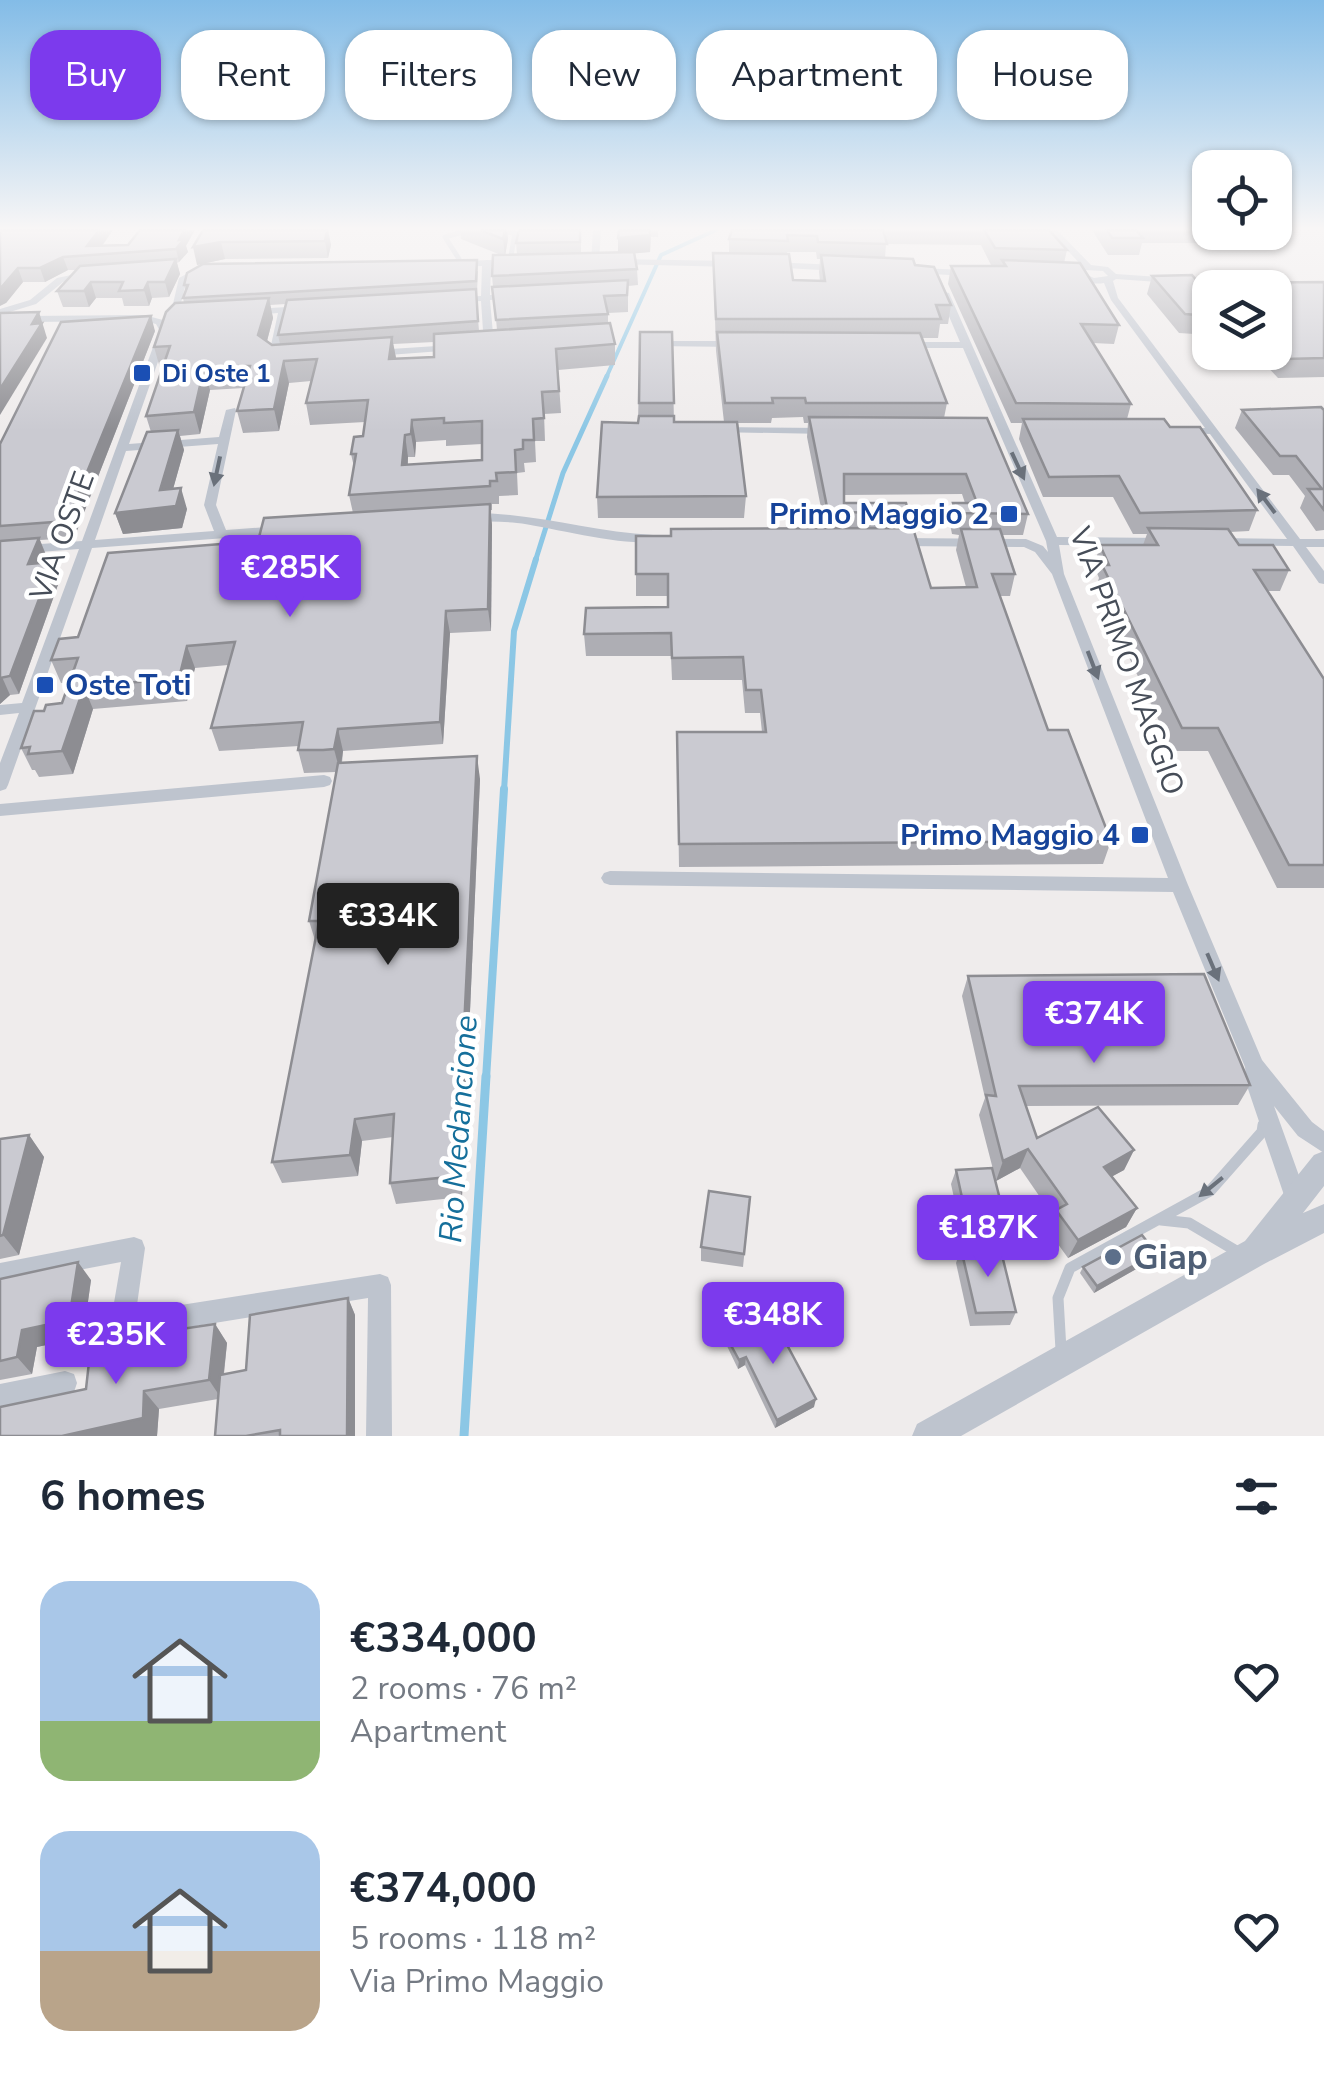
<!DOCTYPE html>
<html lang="en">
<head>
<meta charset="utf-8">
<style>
  :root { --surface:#fff; --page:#f2f2f3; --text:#1f2937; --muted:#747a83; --accent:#7c3aed }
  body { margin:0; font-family:"Nunito Sans",sans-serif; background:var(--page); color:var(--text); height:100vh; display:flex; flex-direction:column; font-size:38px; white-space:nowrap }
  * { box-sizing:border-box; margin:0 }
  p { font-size:32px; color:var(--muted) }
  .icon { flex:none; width:55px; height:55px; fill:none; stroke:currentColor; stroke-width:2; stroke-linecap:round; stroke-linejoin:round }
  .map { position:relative; height:1436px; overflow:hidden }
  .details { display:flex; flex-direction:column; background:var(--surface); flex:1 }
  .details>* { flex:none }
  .guide { position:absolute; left:30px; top:30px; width:1265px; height:90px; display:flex; gap:20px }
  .controls { position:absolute; left:1192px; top:150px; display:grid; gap:20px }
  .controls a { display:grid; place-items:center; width:100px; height:100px; border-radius:20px; background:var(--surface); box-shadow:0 2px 8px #0004; font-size:50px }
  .price { position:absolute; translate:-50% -85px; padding:0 22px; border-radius:10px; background:var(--accent); color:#fff; font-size:32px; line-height:65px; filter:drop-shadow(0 2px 5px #0008) }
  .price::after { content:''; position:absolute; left:50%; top:60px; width:30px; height:22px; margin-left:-15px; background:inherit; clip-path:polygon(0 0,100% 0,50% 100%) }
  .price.on { background:#222; color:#fff }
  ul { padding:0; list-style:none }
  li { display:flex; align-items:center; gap:30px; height:250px; padding:0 40px }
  li span { display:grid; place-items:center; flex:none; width:280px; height:200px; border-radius:30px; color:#555 }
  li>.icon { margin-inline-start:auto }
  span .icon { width:120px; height:120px; fill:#fffc; stroke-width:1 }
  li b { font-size:42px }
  h2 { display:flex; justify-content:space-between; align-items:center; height:120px; padding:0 40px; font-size:42px }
  .tag { padding:0 35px; border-radius:30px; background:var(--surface); box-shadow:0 2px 8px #0004; font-size:35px; line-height:90px }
  .tag.on { background:var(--accent); color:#fff }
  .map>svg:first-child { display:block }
</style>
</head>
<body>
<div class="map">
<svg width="1324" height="1436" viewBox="0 0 1324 1436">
  <rect width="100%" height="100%" fill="#efecec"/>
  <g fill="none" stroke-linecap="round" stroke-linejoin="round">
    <!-- stream-far4 -->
    <polyline stroke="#8cc7e5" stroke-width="4" points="606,378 661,255 716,230"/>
    <!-- stream-far3 -->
    <polyline stroke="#8cc7e5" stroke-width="5" points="535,562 563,473 607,376"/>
    <!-- stream-far2 -->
    <polyline stroke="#8cc7e5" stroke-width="6" points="504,791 514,631 536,559"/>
    <!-- stream-far1 -->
    <polyline stroke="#8cc7e5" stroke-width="8" points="486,1079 504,789"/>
    <!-- stream -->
    <polyline stroke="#8cc7e5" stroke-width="9" points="464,1436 486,1076"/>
    <!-- service-far1 -->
    <g stroke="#bec4ce" stroke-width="5">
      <polyline points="482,230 515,233 510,261"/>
      <polyline points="455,264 459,259 445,237 470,230"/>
    </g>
    <!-- service -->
    <g stroke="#bec4ce" stroke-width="11">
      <polyline points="1161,1220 1189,1223 1238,1252"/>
      <polyline points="1061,1350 1058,1298 1070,1268 1210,1191 1262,1132 1263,1125"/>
    </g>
    <!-- minor -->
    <g fill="#bec4ce" fill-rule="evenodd">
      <polygon points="593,230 601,230 599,262 595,265 591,262"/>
      <path d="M1049 230H1057L1091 265 1108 267 1116 274 1232 282V286L1229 287 1116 279 1113 281 1118 298 1300 539H1324V547H1306L1324 571V584L1319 583 1293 546 1214 545V539L1218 538 1287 539 1210 434 1180 433V429L1205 428 1111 300 1104 283C1092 285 1080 282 1072 272L1081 265ZM1085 270 1103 271 1108 276 1094 278 1081 272Z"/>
      <polygon points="616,259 733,261 737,264 733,267 613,264 613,260"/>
      <polygon points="487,260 516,261 516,265 513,266 491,266 490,295 514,293 519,296 514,299 490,300 494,345 489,348 484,345 481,301 457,303 452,300 457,297 481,296 482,266 456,267 452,264 453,262"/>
      <polygon points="771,262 838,265 842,268 838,271 768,267 767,265"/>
      <polygon points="201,266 208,268 187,279 177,319 169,321 179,278"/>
      <polygon points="916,268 968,270 972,273 968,276 913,273 912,271"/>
      <polygon points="90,271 93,272 93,276 63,282 36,304 0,315 0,309 30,300 57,278"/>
      <polygon points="941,291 949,293 1057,537 1165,538 1171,542 1165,546 1059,545 1064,574 1188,885 1262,1060 1312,1122 1324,1131 1324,1153 1298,1136 1274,1106 1307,1198 1304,1205 1296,1208 1288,1205 1285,1198 1247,1086 1245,1067 1173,892 610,885 604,883 601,878 604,873 610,871 1168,878 1052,574 1035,552 1024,547 901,546 895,542 901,538 1026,539 1043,546 1048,552 1046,541 963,348 905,348 900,345 905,342 960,342 939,293"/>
      <polygon points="304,306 309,309 307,311 288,313 277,356 282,359 277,362 268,359 278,313 253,315 248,312 253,309"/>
      <polygon points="144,315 163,320 169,331 167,333 161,333 156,324 144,321 25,322 20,319 25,316"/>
      <path d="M161 336 166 339 129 444 219 437 226 410 235 408 236 410 216 505 226 530 280 526 286 530 280 534 92 548 8 785 6 789 0 791V763L19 713 0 715V705L22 703 79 549 0 555V547L82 541 156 339ZM218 444 204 505 214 531 95 540 126 451Z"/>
      <polygon points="656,341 737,341 742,344 737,347 653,346 651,344"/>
      <polygon points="452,345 455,346 455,350 375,356 370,353 375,350"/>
      <polygon points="719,427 826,428 832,431 826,434 715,432 714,430"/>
      <path d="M473 513C534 513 592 532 653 535L659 539C638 551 547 526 517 523 501 521 485 522 469 520V514Z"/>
      <polygon points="324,775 330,777 332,781 330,785 324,787 0,816 0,804"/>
      <polygon points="134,1237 142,1240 145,1248 136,1312 380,1274 388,1277 391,1285 392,1436 366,1436 368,1298 122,1338 114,1334 110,1326 121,1262 0,1285 0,1263"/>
      <polygon points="65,1371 74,1374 77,1383 74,1392 0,1408 0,1384"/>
    </g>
    <!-- tertiary -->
    <polygon fill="#bec4ce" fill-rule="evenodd" points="1324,1151 1324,1186 1303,1213 1324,1204 1324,1233 1264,1264 961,1436 912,1436 917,1424 1245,1241 1314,1155"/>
  </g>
  <!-- wall -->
  <g fill="#aeaeb4" fill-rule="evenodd">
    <polygon points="0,230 113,230 102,246 186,246 188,252 179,262 177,263 180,274 169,297 152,298 149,306 124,306 122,298 96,298 89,307 63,307 57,291 77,270 68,270 45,282 23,282 6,303"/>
    <polygon points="203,230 328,230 331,245 328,258 225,259 197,265"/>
    <path d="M460 230H507L508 239 505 255 517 254 516 243 581 230V253H618L619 230H658V237H651L650 252 634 253 637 269 638 285 628 286V312L608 313V323L615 344V365L558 370 561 413 544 414 545 441H535L536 462 524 463 525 472 517 473 518 495 499 496V504H492V510H490L492 525 491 631 450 633 443 744 343 751 342 763 480 779 462 1197 396 1204 390 1183 393 1137 362 1141 358 1176 282 1183 272 1162 315 940 309 921 336 772 304 773 298 750 299 746 219 751 211 728 228 665 195 668 187 701 93 709 73 774 39 777 35 770H32L21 748 44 711 62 703 69 682 61 683 51 660 78 637 258 541 353 513 349 495 354 467 351 454 363 436 365 422 310 425 306 403 311 381 289 383 279 431 243 433 237 411 244 388 210 390 200 434 180 436 184 450 173 489 187 509 182 528 123 534 115 513 151 432 146 416 162 368H160L154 347 184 303 183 298 186 292 184 285 478 271 477 292 476 293 479 331 497 330 492 276 501 255 461 239ZM286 304 278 335 280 344 272 345 267 341 273 318 270 305ZM434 342V357L396 358 393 344ZM446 440V446L482 444V460L408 465V457H415L416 442Z"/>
    <path d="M732 230H1049L1067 250 1064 263 1119 325 1114 344 1093 343 1131 404 1127 419 1170 427 1257 510 1249 531 1230 532 1239 545 1289 570 1280 591H1268L1324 679V888H1277L1208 751H1173L1096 587 1099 578 1094 566 1100 545H1143L1147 534H1133L1113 497H1043L1019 439 1022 423H1011L948 284 951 266H1001L991 265 981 245 886 244 885 258 915 265 951 305 948 324H940L938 338H922L947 403 944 418 1028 514 1023 535H1002L1015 574 1010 596H1000L1048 730 1111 841 1103 864 679 867 677 732H762L760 713H745L742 680H672L671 656H586L584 634 668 607V596H636V574L671 536 825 528 807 437 808 423H804L803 417 772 418 771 423H738L746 496 744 518H598L597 497 638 423 640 332H672L674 422H724L716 351 713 253H729V239ZM787 252H816L817 259H820L819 272 820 281 793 280ZM962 494 965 503H953L950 524 952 534 959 535 956 550 966 587 931 588 906 528 909 513 844 503V495Z"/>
    <polygon points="1092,230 1210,230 1210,232 1272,232 1271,234 1218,233 1215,243 1142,243 1139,255 1108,255"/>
    <polygon points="1152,276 1199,283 1324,282 1324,377 1278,378 1260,359 1250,359 1244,352 1275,352 1275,288 1210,288 1210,335 1179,333 1147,294"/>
    <polygon points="155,331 74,538 40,540 46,555 43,563 60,579 19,694 10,695 0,704 0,444"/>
    <polygon points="1242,410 1324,410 1324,530 1316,531 1300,508 1305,496 1289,475 1273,475 1235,428"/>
    <polygon points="968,976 1250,1085 1238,1105 1026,1106 1037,1138 1134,1150 1124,1170 1112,1176 1137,1208 1126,1227 1068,1258 1047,1229 1053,1216 1020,1168 996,1181 979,1115 985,1098 962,996"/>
    <polygon points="29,1135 44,1157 19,1255 0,1259 0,1139"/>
    <polygon points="956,1170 1004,1215 998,1229 961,1230 951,1184"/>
    <polygon points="750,1197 743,1267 701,1261 701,1247"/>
    <polygon points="961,1249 1016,1312 1010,1325 970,1326 956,1263"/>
    <polygon points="1152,1260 1094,1293 1080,1273 1083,1267"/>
    <polygon points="0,1279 91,1280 83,1337 37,1347 32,1374 0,1380"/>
    <polygon points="348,1298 355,1315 355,1436 215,1436 218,1399 159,1409 157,1436 86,1389 151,1349 215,1324 227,1343 224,1374 246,1370"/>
    <polygon points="727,1338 814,1407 775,1428 745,1365 738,1369 727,1346"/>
  </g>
  <!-- shaded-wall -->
  <g fill="#8d8d92">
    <polygon points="99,230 113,230 96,254 87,246"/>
    <polygon points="184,230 195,230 186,246 188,252 179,262 176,249"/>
    <polygon points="328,230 331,245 328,258 325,241"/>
    <polygon points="505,230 507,230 508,239 505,256 503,239"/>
    <polygon points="651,230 650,252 618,255 618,238"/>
    <polygon points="221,242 225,259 197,265 193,247"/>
    <polygon points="63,257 68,270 45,282 40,268"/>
    <polygon points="176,259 180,274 169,297 165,282"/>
    <polygon points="18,268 23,282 6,303 0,306 0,289"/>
    <polygon points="91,282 96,298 89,307 84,291"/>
    <polygon points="148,282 152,298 149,306 144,290"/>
    <polygon points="269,298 273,318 263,356 258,335"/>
    <polygon points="39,312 47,338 0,415 0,389"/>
    <polygon points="151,316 155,331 74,538 67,521"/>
    <polygon points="392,337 396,358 389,359"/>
    <polygon points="284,361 289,383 279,431 274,409"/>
    <polygon points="204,368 210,390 200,434 194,412"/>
    <polygon points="412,420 416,442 415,457 411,434"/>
    <polygon points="178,430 184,450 168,507 181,488 187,509 182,528 123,534 115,513 160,490"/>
    <polygon points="405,435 408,457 406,488 402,465"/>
    <polygon points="490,504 492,525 491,631 488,609"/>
    <polygon points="39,538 46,555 35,581 28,564"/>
    <polygon points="53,562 60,579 19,694 10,676"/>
    <polygon points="446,611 450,633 443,744 440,722"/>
    <polygon points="187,646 195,668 187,701 179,678"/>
    <polygon points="2,677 10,695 0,704 0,678"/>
    <polygon points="84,687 93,709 73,774 62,751"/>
    <polygon points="338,729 343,751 340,772 334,749"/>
    <polygon points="477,756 480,779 462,1197 457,1176"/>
    <polygon points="355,1119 362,1141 358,1176 350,1155"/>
    <polygon points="29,1135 44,1157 19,1255 3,1235"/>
    <polygon points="1028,1149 1020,1168 996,1181 1003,1161"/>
    <polygon points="1134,1150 1124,1170 1095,1186 1104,1167"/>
    <polygon points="1137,1208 1126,1227 1068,1258 1078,1240"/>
    <polygon points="1156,1253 1152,1260 1094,1293 1097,1286"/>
    <polygon points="78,1262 91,1280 83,1337 37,1347 32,1374 17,1357 22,1330"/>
    <polygon points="348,1298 355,1315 355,1436 347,1436"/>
    <polygon points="215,1324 227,1343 221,1398 209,1380"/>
    <polygon points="746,1357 745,1365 738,1369 739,1360"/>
    <polygon points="144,1391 159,1409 157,1436 62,1436"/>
    <polygon points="816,1399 814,1407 775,1428 777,1420"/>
  </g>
  <!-- building -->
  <g fill="#cacad1" stroke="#8d8d92" stroke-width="2.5" fill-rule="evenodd">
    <polygon points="0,230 99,230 87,246 128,245 140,230 184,230 179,240 184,239 176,249 63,257 40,268 18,268 0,289"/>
    <polygon points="203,230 327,230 325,241 221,242 193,247"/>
    <polygon points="480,230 505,230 503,239"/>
    <polygon points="519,230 580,230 580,242 516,243"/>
    <polygon points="619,230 650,230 650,235 618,238"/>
    <polygon points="732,230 883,230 887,244 818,242 817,236 787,235 788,241 729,239"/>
    <polygon points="984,230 1049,230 1067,250 995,248"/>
    <polygon points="1107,230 1136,230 1143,238 1112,238"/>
    <polygon points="634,252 637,269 492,276 493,255"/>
    <polygon points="713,253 789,254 793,280 825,281 821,255 913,259 915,265 934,267 951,305 936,305 941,319 716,319"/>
    <polygon points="176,259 165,282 148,282 144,290 119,291 123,282 91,282 84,291 57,291 80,266"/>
    <polygon points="477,260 476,281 183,298 188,285 184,285 187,273 203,264"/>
    <polygon points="1002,260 1080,263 1119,325 1081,324 1131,404 1016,403 951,266 1006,266"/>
    <polygon points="1192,275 1199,283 1324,282 1324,358 1285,359 1275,348 1275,288 1210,288 1210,316 1185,314 1152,276"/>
    <polygon points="628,280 627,295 604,296 608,314 496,320 492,287"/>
    <polygon points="476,289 478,321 278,335 287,300"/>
    <path d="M269 298 258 335 272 345 392 337 389 359 434 357V334L610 323 615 344 556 349 559 391 542 392 544 418 533 419 534 440H523V449L515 450 516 472 496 473 497 481H490V486L349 495 356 454H351L354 437 363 436 368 400 306 403 317 359 284 361 274 409 237 411 250 366H241L204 368 194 412 146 416 170 346 154 347 166 312 175 303ZM444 418V423L482 421V460L402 465 405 435 411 434 412 420Z"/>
    <polygon points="39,312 32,324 42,323 0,389 0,313"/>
    <polygon points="151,316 67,521 0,526 0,444 61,322"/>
    <polygon points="640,332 672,332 674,403 639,403"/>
    <polygon points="717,332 920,333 947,403 806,403 805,398 772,398 773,403 725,403"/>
    <polygon points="1321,407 1324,410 1324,510 1308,489 1322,489 1296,456 1280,456 1242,410"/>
    <polygon points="639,416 674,416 674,422 737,422 746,496 597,497 602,422 638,423"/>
    <polygon points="809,417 987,418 1028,514 956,513 953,503 977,503 966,474 844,474 844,503 906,503 909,513 828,512"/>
    <polygon points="1023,419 1164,419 1170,427 1200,427 1257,510 1140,513 1119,476 1049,477"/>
    <polygon points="178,430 160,490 181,488 176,506 115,513 147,432"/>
    <polygon points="490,504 488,609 446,611 440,722 338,729 334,749 323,750 298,750 303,722 211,728 235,642 187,646 179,678 84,687 62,751 28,754 30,747 21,748 34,711 44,711 46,705 62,703 78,658 51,660 59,639 78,637 108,553 258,541 264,518"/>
    <polygon points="913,528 931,588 977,587 961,529 1000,529 1015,574 992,574 1048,730 1068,730 1111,841 679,844 677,732 766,732 761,690 746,690 743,657 672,658 671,633 584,634 586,608 668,607 668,574 636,574 636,536 671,536 671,529"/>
    <polygon points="1148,528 1228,529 1239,545 1273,545 1289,570 1254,570 1324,679 1324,865 1289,865 1218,728 1182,728 1102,565 1109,565 1100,545 1158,545"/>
    <polygon points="39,538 28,564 53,562 10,676 0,678 0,541"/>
    <polygon points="477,756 457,1176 390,1183 394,1114 355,1119 350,1155 272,1162 319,921 309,921 338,763"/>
    <polygon points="1204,974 1250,1085 1019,1086 1037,1138 1098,1107 1134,1150 1104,1167 1137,1208 1078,1240 1056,1210 1067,1204 1028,1149 1003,1161 986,1095 996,1096 968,976"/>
    <polygon points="29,1135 3,1235 0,1236 0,1139"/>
    <polygon points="992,1168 1004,1215 966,1216 956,1170"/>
    <polygon points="709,1191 750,1197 744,1254 701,1247"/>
    <polygon points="1142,1235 1156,1253 1097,1286 1083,1267"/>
    <polygon points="1000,1247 1016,1312 976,1313 961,1249"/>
    <polygon points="78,1262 69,1320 22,1330 17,1357 0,1361 0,1279"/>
    <polygon points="348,1298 347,1436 280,1436 280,1430 246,1436 215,1436 220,1375 246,1370 250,1315"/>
    <polygon points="771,1315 816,1399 777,1420 746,1357 739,1360 727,1338"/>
    <polygon points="215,1324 209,1380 144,1391 143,1418 62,1436 0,1436 0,1407 86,1389 89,1362 151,1349 154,1333"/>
  </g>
  <!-- one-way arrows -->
  <defs><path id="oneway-solid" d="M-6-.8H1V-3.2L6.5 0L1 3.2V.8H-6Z" transform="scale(2.5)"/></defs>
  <g fill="#6a717b">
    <use href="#oneway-solid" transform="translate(1018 466) rotate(65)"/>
    <use href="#oneway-solid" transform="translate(217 471) rotate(102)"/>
    <use href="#oneway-solid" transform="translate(1266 501) rotate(-127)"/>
    <use href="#oneway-solid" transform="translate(1093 665) rotate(69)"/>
    <use href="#oneway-solid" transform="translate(1213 967) rotate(67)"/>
    <use href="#oneway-solid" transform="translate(1211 1187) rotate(141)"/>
  </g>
  <!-- sky -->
  <linearGradient id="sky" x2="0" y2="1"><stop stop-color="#83bce7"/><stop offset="0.53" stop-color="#f8f6f6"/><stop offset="1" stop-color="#f8f6f6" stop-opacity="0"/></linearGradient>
  <rect width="1324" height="431" fill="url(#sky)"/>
  <!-- markers -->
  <g fill="#1a4fb4" stroke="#fff" stroke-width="4">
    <rect x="132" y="363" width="20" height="20" rx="5"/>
    <rect x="999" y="504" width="20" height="20" rx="5"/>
    <rect x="35" y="675" width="20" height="20" rx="5"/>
    <rect x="1130" y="825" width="20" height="20" rx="5"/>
  </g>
  <circle fill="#5c6f8a" stroke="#fff" stroke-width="4" cx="1113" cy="1257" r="10"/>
  <g text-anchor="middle" stroke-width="9" stroke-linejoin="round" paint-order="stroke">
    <!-- far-transit labels -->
    <g font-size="25" font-weight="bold" fill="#164399" stroke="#fff" text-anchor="start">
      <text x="162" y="382">Di Oste 1</text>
    </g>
    <!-- transit labels -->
    <g font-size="30" font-weight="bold" fill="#164399" stroke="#fff" text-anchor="end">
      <text x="989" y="524">Primo Maggio 2</text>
      <text x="65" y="695" text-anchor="start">Oste Toti</text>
      <text x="1120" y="845">Primo Maggio 4</text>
    </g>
    <!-- street labels -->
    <g font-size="30" fill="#464d58" stroke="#fff">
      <text transform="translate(62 536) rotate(-70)" y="10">VIA OSTE</text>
      <text transform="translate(1127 661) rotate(70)" y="10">VIA PRIMO MAGGIO</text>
    </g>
    <!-- water labels -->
    <g font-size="32" font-style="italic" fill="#156f9b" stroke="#fff">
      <text transform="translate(458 1129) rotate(-86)" y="11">Rio Medancione</text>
    </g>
    <!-- near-service labels -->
    <g font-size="35" font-weight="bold" fill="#4e5e75" stroke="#fff" text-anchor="start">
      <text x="1133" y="1269">Giap</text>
    </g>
  </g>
</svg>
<div class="controls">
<a><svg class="icon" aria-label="locate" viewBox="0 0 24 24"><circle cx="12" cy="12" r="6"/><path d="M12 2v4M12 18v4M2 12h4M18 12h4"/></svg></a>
<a><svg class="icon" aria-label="layers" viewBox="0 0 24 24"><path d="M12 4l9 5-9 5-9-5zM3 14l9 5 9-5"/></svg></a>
</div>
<b class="price" style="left:290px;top:620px">€285K</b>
<b class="price on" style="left:388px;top:968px">€334K</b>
<b class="price" style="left:1094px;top:1066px">€374K</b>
<b class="price" style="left:988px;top:1280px">€187K</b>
<b class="price" style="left:773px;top:1367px">€348K</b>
<b class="price" style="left:116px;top:1387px">€235K</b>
<div class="guide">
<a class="tag on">Buy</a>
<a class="tag">Rent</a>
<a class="tag">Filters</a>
<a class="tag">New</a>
<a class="tag">Apartment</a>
<a class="tag">House</a>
</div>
</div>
<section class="details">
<h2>6 homes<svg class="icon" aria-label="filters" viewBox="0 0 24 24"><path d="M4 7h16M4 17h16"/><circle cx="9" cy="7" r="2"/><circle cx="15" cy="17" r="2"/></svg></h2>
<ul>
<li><span style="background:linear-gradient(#a9c7e8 70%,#8fb573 0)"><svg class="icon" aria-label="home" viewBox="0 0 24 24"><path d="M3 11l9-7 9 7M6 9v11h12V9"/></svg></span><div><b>€334,000</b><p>2 rooms · 76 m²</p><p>Apartment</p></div><svg class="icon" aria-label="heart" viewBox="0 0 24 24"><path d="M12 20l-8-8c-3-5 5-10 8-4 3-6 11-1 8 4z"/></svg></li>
<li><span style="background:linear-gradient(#a9c7e8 60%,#b9a48a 0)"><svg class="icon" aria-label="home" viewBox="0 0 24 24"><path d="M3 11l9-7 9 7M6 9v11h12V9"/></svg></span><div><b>€374,000</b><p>5 rooms · 118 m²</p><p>Via Primo Maggio</p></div><svg class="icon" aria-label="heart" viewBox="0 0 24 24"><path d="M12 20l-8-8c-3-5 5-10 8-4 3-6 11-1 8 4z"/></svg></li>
</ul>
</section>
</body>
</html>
